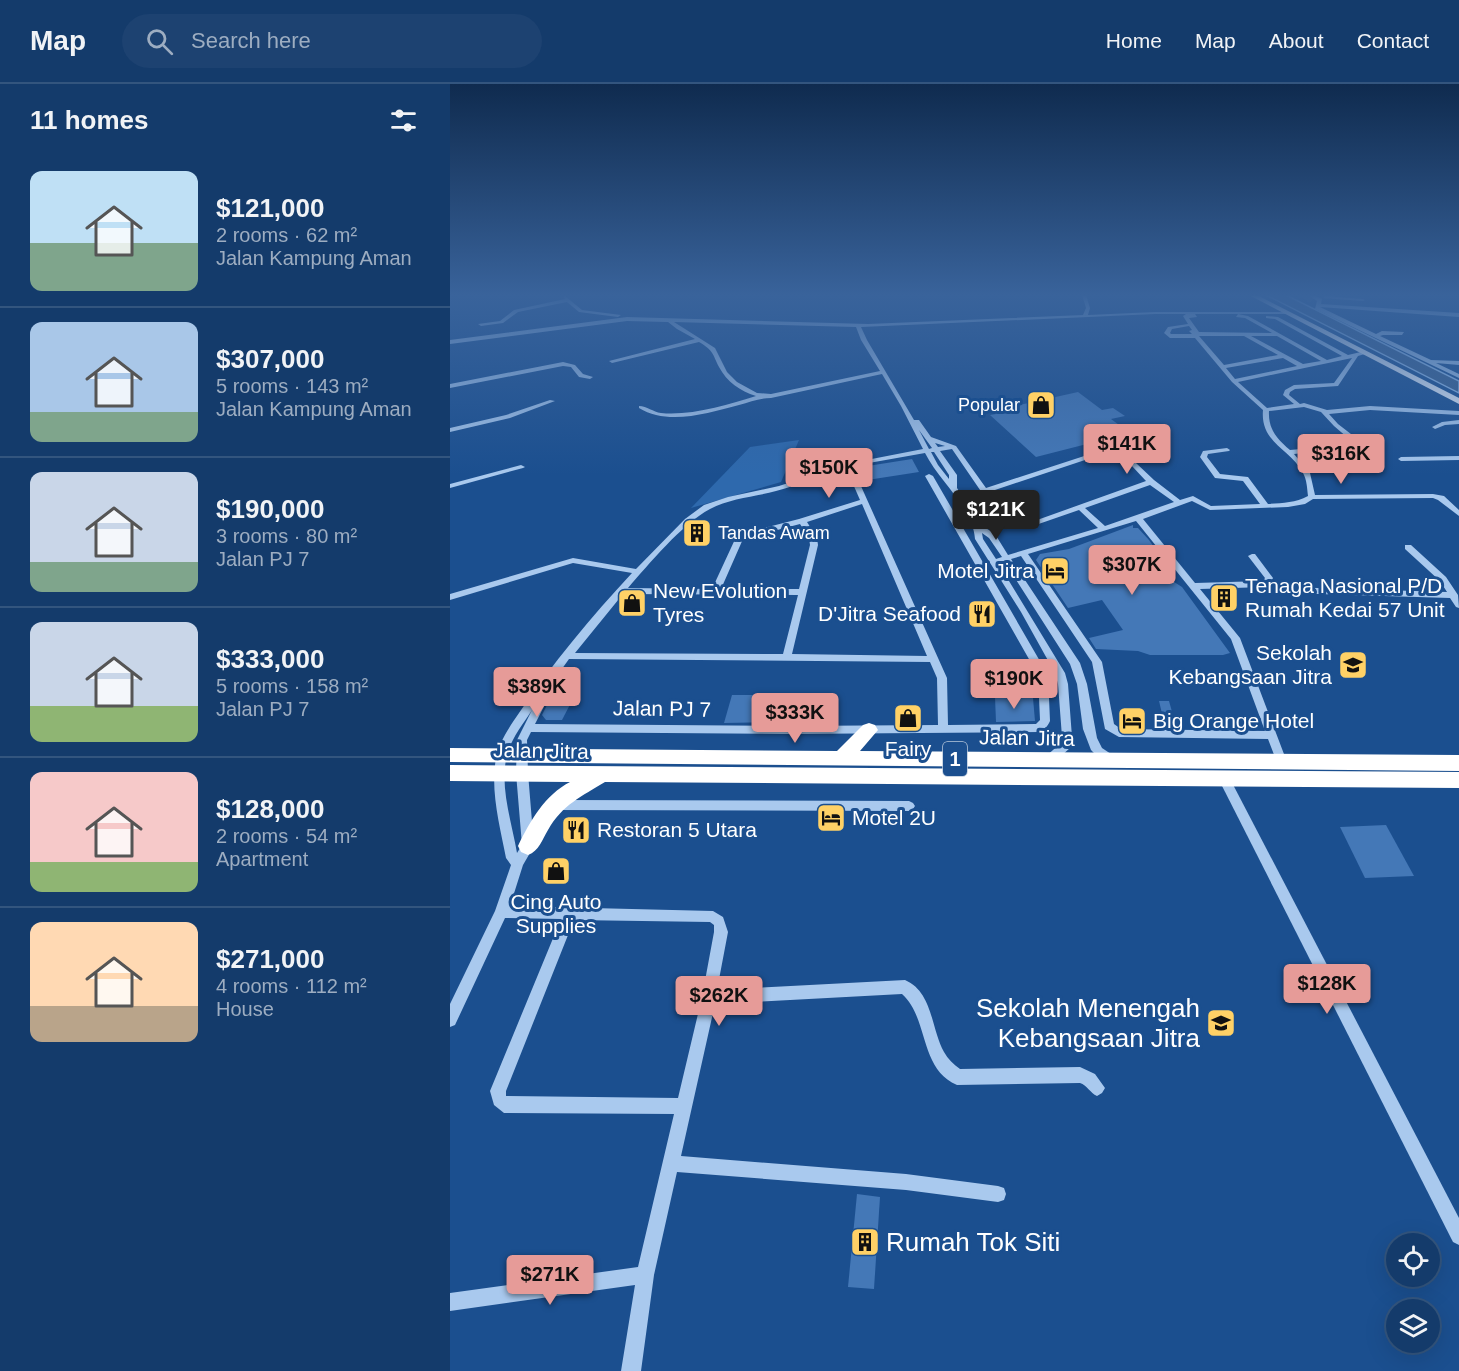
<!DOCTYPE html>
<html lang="en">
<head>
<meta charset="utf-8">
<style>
  :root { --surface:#143b6b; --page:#1d4271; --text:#f1f3f6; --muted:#9dadc1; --line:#33557e; --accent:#e69b98 }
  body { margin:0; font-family:Helvetica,sans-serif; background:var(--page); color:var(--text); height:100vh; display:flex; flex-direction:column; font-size:22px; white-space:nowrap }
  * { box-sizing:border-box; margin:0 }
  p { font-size:20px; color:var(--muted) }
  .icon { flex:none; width:33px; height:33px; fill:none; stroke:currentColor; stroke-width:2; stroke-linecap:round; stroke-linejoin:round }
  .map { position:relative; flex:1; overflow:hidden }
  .side { display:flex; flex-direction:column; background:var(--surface); width:450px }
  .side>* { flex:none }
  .buttons { position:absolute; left:936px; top:1149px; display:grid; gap:12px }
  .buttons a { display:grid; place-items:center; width:54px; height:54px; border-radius:50%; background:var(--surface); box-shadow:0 6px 24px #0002,0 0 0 2px var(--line); font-size:30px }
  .price { position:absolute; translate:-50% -51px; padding:0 14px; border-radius:6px; background:var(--accent); color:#111; font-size:20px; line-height:39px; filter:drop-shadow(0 2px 3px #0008) }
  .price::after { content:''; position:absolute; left:50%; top:36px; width:18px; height:14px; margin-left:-9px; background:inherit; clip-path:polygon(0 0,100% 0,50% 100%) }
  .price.active { background:#222; color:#fff }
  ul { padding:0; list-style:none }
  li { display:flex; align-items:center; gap:18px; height:150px; padding:0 30px }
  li+li { border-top:2px solid var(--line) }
  li span { display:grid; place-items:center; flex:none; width:168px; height:120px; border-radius:12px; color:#555 }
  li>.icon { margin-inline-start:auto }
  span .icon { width:72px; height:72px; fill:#fffc; stroke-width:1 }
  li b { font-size:26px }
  h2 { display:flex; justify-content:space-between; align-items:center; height:72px; padding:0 30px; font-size:26px }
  header { display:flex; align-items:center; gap:36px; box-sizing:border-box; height:84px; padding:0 30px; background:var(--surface); border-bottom:2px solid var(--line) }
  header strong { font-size:28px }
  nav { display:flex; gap:33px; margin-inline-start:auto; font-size:21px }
  .search { width:420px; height:54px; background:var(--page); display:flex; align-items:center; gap:15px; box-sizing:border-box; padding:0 21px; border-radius:33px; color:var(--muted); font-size:22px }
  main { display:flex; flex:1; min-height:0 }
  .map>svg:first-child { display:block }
</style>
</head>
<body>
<header>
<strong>Map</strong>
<div class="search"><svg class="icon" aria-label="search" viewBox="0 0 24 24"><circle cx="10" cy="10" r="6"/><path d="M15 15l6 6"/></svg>Search here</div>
<nav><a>Home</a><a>Map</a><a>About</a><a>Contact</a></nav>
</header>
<main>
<section class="side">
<h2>11 homes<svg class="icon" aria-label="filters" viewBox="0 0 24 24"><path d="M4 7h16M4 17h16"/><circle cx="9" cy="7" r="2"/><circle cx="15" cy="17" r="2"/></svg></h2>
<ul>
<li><span style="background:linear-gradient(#bfe0f5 60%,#7fa58c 0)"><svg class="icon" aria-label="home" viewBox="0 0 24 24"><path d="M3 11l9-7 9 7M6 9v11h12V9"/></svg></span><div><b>$121,000</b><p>2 rooms · 62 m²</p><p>Jalan Kampung Aman</p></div></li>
<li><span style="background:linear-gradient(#a9c7e8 75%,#7fa58c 0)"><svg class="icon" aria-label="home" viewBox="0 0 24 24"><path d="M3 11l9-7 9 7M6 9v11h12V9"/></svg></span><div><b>$307,000</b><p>5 rooms · 143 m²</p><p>Jalan Kampung Aman</p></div></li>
<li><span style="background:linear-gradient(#c9d6e8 75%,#7fa58c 0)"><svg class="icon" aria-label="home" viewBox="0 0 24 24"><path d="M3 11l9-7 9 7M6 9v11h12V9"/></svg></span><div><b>$190,000</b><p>3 rooms · 80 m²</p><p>Jalan PJ 7</p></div></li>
<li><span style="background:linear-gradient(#c9d6e8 70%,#8fb573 0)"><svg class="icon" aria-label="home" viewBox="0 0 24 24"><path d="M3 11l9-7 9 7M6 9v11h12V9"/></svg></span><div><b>$333,000</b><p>5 rooms · 158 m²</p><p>Jalan PJ 7</p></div></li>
<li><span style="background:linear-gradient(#f6c9c9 75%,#8fb573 0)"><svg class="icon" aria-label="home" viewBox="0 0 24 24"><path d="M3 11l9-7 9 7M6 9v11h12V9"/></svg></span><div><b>$128,000</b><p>2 rooms · 54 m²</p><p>Apartment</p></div></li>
<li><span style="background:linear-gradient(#ffd9b3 70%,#b9a48a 0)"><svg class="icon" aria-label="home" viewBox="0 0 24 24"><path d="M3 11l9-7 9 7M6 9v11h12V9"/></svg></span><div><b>$271,000</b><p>4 rooms · 112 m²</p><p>House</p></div></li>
</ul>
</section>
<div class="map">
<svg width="1009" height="1287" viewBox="0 0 1009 1287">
  <rect width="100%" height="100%" fill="#1b4f8f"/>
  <!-- green -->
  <polygon fill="#2e69ad" points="349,356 331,398 241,424 300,363"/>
  <!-- water -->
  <polygon fill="#3c6290" stroke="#9cc4f0" stroke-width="1.5" points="816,211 836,211 1009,297 1009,309"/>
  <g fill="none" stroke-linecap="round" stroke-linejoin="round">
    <!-- canal -->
    <polygon fill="#3c6290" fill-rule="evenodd" points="848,211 856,211 863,215 861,218 857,218 857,216"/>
  </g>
  <!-- building -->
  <g fill="#4478b7">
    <polygon points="628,308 652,326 663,324 675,332 661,335 680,349 586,373 540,331 546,330 543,327"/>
    <polygon points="462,375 469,388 411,397 405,384"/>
    <polygon points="683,441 683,444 688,444 699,456 720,486 718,491 721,496 732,503 780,569 773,571 700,571 688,567 646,565 639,554 673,546 652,516 618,524 586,476 590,470 619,465"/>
    <polygon points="103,609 126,609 112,636 96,636 92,631"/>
    <polygon points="282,611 336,611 330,638 274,639"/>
    <polygon points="545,613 583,614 585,637 546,638"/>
    <polygon points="709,617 719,617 726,642 715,642"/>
    <polygon points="936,741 964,792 915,794 890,743"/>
    <polygon points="407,1110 430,1113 424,1205 398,1203"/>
  </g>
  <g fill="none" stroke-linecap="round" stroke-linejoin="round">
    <!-- minor -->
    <g fill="#a9c9ee" fill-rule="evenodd">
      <path d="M632 211H636L640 224 638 231 705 228H837L835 230H788L798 232 877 276 892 272 825 235 816 234V232L828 233 898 271 915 267 918 269 908 272 888 302 845 305 840 308 839 311 850 320 854 319 877 326 920 322 1009 327V331L920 326 879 330 888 340 910 357 911 363 844 370 860 389 865 411 983 410 994 412 1009 426V432L988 416 983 414 863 415 855 420 838 423 760 426 742 417 693 435 745 499 813 497 815 494 798 472 802 470H805L823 494 819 502 816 503 750 505 790 554 837 678 836 681H828L818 655 669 653 655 645 642 578 571 472 561 475 630 579 637 600 647 654 652 664 664 672 665 675 664 678H656L646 671 641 666 633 645 627 600 620 580 554 477 548 479 615 589 618 600 622 653 620 664 603 679H595L594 676 595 673 611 659 612 653 608 600 605 589 571 528 525 455C523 424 489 397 475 369L402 382 497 594 498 641 586 640 590 636 588 591 475 392 479 390 483 392 598 591 600 637C598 642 594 646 589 648L340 650 81 648 77 656 78 689 84 762 73 781 60 822 263 827 273 833 278 848 267 906 455 896C483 908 481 945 494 968 498 975 503 980 510 985L630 983 645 990 655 1004 652 1009 647 1012C640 1009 637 1001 630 999L507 1001C469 985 479 934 452 910L265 920 231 1072 456 1090 548 1102 554 1104 556 1110 554 1116 548 1118 456 1106 227 1088 204 1191 191 1287H171L185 1201 0 1227V1209L188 1183 224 1030 54 1029 44 1021 40 1007 111 835 55 834 5 941 0 943V920L45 827 61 781 56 774C50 742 40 707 46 674 49 658 60 642 69 629 102 580 141 533 182 489L123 479 0 516V510L123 474 186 485 235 435 254 421 278 413 329 402 396 380 473 365 451 322 432 290 321 314C310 314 300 318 289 321 258 329 218 342 189 324V322C197 322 203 328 211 329 240 332 278 321 306 312 290 307 277 298 269 283 262 269 264 267 249 258L162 279 159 277 245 255 227 245 218 238 177 237 0 260V256L177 233 418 240 633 231 636 224ZM705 230H736L733 232 738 240 718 243 714 249 720 254H745L782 298 813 326C810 359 840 364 853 389 857 396 857 404 858 412 845 419 832 419 818 420L798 393 770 390 757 373 758 370 779 367 780 366 777 364 753 367 750 373 765 394 793 397 810 420 761 422 743 412 730 416 704 396 686 379 679 364 671 360 536 404 506 362 481 353 469 336H464L417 256 411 243ZM745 230H788L786 233 795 234 822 249 749 248 739 234 747 233ZM224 238 406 243 411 256 430 287 321 310 307 309 287 298 277 288 265 264ZM739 242 742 246 739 247 742 250H721L720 249 722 245ZM749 252H794L828 271 774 281ZM801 252H827L871 277 853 280ZM833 274 847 282 785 295 776 284ZM902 274 884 299 844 301 835 306 833 311 844 320 817 324 788 298ZM854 323 871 328 884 342 905 360 840 366C827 355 818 345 819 327ZM469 346 482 364 479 365ZM485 359 495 362 488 363ZM671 364 674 366 681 381 696 397 576 440 560 437 539 408ZM502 365 554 441 577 444 629 426 648 444 558 471 545 450 531 441 507 404V391L490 367ZM481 368H484L499 391V395L488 381ZM396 384 410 416 349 435 287 451 262 505 178 504C199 480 232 440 260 425 280 414 305 413 326 407 350 401 372 390 396 384ZM700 401 724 418 655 442 635 424ZM412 420 477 572 342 570 368 461 367 454 357 438ZM686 437 781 555 815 647 671 645 664 640 652 578 578 470ZM350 440 359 454 360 461 349 505H271L293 455ZM532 449 539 454 552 473 546 475 533 455ZM173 510 348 511 333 570 125 569ZM119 575 480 578 487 594 488 641 340 642 85 640 106 599 104 596ZM82 626 67 656 66 689 72 761 67 769C62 739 49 702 57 671 61 655 73 640 82 626ZM124 836 260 838 264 841V848L252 913 228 1014 56 1012V1007Z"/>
      <polygon points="858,211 864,211 872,215 871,220 1009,229 1009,233 870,223 926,250 932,247 954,248 952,251 933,251 930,252 981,276 1009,277 1009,281 986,279 1009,290 1009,294 865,225 867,217"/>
      <polygon points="115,212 132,226 171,231 168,233 129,228 117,218 68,228 53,239 31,242 28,240 50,237 64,226 115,215 113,213"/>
      <polygon points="875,212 913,215 915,216 913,217 873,214"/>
      <polygon points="113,278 125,281 133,290 143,293 140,295 129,293 121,283 113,282 0,304 0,300"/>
      <polygon points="100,316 105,317 60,334 0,348 0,344 56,331"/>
      <polygon points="1009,336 1009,340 995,341 985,345 982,343 992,338"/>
      <polygon points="1009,372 1009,376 951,377 948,375 951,373"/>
      <polygon points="71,381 75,383 73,384 0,404 0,400"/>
      <polygon points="955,461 961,461 996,493 1008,511 1009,524 1006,523 1000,514 835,509 831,506 835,503 997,508 990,497 955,465"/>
      <polygon points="774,689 778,691 1009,1134 1009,1161 1003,1158 768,694 770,691"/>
      <polygon points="105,716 459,717 463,719 465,722 463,725 459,727 105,726 101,724 99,721 101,718"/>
    </g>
    <!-- major -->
    <polygon fill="#f0f6ff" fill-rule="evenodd" points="799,211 807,211 1009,314 1009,320"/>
    <!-- highway -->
    <g fill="#fff" fill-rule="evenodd">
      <polygon points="419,639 425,641 428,646 410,667 1009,671 1009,687 0,678 0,664 387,667 413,641"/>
      <path d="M0 681 1009 688V704L155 698C132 712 112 721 98 746 92 756 89 767 78 771L71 768 68 762C80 737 95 711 120 698L0 697Z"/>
    </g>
  </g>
  <!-- sky -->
  <linearGradient id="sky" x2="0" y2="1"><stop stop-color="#0f2b4f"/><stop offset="0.54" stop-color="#39639b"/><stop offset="1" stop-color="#39639b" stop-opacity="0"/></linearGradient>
  <rect width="1009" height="391" fill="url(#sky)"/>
  <!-- icons -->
  <defs>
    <g id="shop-square" transform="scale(1.5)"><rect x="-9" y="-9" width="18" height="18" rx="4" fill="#ffd166" stroke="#1b4f8f"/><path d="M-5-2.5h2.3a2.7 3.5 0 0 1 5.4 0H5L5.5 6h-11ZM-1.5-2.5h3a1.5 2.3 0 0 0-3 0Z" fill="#111"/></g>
    <g id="building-square" transform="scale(1.5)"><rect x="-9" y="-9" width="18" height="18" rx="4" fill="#ffd166" stroke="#1b4f8f"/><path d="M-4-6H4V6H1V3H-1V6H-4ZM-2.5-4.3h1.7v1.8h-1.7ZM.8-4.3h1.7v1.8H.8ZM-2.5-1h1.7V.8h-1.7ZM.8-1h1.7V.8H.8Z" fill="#111"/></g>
    <g id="hotel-square" transform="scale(1.5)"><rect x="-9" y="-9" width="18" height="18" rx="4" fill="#ffd166" stroke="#1b4f8f"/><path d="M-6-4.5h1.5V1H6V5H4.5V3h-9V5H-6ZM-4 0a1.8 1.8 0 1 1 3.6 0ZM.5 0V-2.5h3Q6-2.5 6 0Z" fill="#111"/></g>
    <g id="restaurant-square" transform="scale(1.5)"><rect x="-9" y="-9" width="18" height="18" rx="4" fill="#ffd166" stroke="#1b4f8f"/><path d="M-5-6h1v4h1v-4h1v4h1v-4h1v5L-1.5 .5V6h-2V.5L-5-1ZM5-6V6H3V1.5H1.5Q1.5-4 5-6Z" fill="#111"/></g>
    <g id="school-square" transform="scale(1.5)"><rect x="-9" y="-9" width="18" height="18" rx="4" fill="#ffd166" stroke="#1b4f8f"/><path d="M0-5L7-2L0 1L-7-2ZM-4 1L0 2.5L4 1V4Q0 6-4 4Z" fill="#111"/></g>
  </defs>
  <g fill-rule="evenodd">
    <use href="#shop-square" x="591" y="321"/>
    <use href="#building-square" x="247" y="449"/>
    <use href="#hotel-square" x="605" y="487"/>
    <use href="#building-square" x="774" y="514"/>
    <use href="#shop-square" x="182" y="519"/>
    <use href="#restaurant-square" x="532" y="530"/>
    <use href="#school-square" x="903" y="581"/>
    <use href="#shop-square" x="458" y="634"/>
    <use href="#hotel-square" x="682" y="637"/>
    <use href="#hotel-square" x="381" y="734"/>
    <use href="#restaurant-square" x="126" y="746"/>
    <use href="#shop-square" x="106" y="787"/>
    <use href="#school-square" x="771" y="939"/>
    <use href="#building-square" x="415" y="1158"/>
  </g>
  <g text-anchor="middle" stroke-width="6" stroke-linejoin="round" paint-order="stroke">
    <!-- far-poi labels -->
    <g font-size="18" fill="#fff" stroke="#1b4f8f" text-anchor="end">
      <text x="570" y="327">Popular</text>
      <text x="268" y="455" text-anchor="start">Tandas Awam</text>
    </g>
    <!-- shield labels -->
    <rect fill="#1b4f8f" stroke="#bbcadd" stroke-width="1.5" x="493" y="658" width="24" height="34" rx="4.5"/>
    <g font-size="20" font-weight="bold" fill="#fff">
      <text x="505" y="682">1</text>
    </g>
    <!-- poi labels -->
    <g font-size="21" fill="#fff" stroke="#1b4f8f" text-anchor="start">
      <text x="584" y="494" text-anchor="end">Motel Jitra</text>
      <text x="795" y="509">Tenaga Nasional P/D<tspan x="795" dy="24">Rumah Kedai 57 Unit</tspan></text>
      <text x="203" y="514">New Evolution<tspan x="203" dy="24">Tyres</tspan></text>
      <text x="511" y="537" text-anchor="end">D'Jitra Seafood</text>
      <text x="882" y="576" text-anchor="end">Sekolah<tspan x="882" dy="24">Kebangsaan Jitra</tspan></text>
      <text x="703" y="644">Big Orange Hotel</text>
      <text x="458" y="672" text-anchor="middle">Fairy</text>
      <text x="402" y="741">Motel 2U</text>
      <text x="147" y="753">Restoran 5 Utara</text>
      <text x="106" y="825" text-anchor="middle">Cing Auto<tspan x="106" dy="24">Supplies</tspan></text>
    </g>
    <!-- street labels -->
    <g font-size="21" fill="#fff" stroke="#1b4f8f">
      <text transform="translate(212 625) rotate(1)" y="7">Jalan PJ 7</text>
      <text transform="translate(577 654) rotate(1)" y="7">Jalan Jitra</text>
      <text transform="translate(91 667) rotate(1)" y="7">Jalan Jitra</text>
    </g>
    <!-- near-poi labels -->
    <g font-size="26" fill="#fff" stroke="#1b4f8f" text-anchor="end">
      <text x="750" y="933">Sekolah Menengah<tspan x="750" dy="30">Kebangsaan Jitra</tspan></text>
      <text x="436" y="1167" text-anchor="start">Rumah Tok Siti</text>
    </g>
  </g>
</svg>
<div class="buttons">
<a><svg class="icon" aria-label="locate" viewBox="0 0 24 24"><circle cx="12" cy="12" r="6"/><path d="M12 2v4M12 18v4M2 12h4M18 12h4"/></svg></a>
<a><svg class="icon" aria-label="layers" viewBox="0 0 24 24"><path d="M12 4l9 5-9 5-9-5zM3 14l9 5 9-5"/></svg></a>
</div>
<b class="price" style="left:677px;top:391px">$141K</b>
<b class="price" style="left:891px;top:401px">$316K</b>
<b class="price" style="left:379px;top:415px">$150K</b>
<b class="price active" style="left:546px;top:457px">$121K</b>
<b class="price" style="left:682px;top:512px">$307K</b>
<b class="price" style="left:564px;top:626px">$190K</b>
<b class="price" style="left:87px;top:634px">$389K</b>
<b class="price" style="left:345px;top:660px">$333K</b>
<b class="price" style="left:877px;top:931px">$128K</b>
<b class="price" style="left:269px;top:943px">$262K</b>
<b class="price" style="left:100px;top:1222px">$271K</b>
</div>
</main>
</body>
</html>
